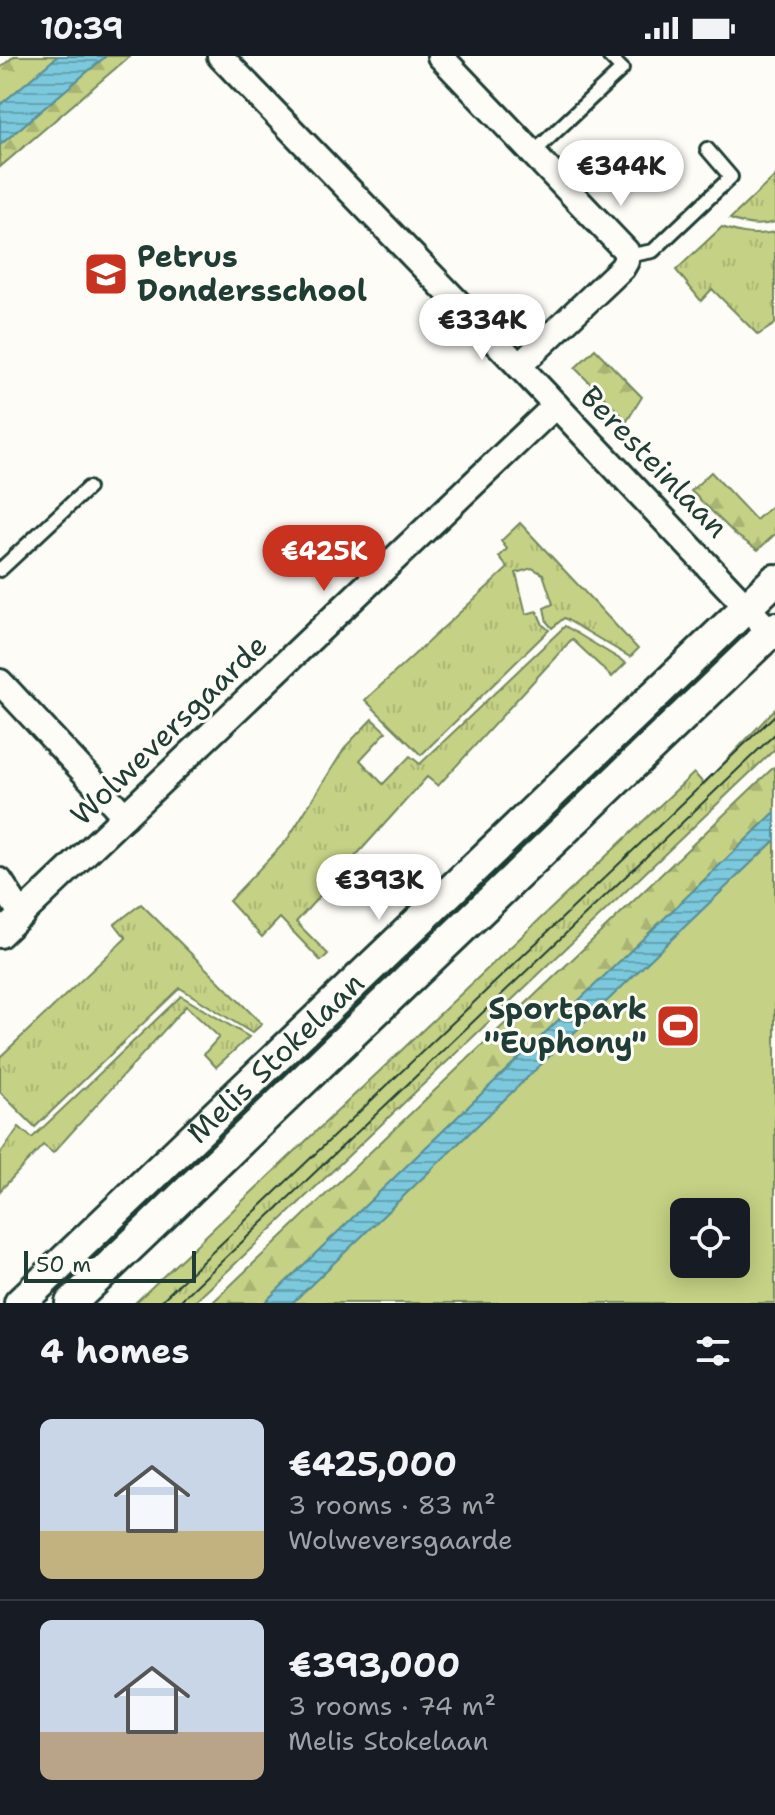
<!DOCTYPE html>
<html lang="en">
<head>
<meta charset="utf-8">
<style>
  :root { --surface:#171b24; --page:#20242c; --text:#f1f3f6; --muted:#9ea1a6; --line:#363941; --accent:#c8321e }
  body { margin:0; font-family:"Shantell Sans",sans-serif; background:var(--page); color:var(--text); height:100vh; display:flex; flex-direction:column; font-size:30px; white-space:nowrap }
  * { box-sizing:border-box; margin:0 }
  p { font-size:26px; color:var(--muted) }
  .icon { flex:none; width:44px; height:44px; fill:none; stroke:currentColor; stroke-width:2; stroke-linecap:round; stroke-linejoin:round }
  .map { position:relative; height:1247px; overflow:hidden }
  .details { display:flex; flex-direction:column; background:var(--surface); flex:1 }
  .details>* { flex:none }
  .tools { position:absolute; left:670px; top:1142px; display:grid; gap:16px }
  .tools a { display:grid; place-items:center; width:80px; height:80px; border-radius:12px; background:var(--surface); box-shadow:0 4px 20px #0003; font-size:40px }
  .scale { position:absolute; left:24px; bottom:20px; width:172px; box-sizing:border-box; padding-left:8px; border:4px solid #1f3d34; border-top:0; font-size:22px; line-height:28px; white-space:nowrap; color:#1f3d34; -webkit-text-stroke:6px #fdfcf7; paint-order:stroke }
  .price { position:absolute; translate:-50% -68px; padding:0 18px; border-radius:28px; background:#fff; color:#222; font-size:26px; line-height:52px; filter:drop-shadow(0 2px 4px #0008) }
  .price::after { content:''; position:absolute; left:50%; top:48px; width:24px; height:18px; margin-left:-12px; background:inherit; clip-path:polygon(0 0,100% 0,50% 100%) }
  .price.current { background:var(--accent); color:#fff }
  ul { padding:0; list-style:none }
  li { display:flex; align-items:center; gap:24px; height:200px; padding:0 40px }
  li+li { border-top:2px solid var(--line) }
  li span { display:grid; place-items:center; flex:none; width:224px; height:160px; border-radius:12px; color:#555 }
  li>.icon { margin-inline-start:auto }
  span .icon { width:96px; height:96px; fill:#fffc; stroke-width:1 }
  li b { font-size:34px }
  h2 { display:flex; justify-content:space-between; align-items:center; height:96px; padding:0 40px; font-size:34px }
  .status { display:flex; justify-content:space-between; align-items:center; height:56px; padding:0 40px; background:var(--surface); direction:ltr }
  .status svg { height:22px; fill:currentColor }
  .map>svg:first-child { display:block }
</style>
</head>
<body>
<div class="status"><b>10:39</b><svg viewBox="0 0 49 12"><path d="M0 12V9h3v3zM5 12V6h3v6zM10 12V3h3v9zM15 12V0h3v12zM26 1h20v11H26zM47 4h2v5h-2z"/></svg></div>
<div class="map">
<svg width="775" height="1247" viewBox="0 0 775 1247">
  <defs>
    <pattern id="grass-tufts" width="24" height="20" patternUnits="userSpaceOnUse" patternTransform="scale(2)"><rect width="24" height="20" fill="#c5d184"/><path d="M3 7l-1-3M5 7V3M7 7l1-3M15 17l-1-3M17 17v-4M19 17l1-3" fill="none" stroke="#a9b473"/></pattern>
    <pattern id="forest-firs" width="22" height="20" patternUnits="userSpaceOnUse" patternTransform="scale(2)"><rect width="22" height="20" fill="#c5d184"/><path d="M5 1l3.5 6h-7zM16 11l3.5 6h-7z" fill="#a9b473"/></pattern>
    <pattern id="water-rules" width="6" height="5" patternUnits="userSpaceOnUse" patternTransform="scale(2)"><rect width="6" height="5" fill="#7cc8dc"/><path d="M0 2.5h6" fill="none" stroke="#65a4b3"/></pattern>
  </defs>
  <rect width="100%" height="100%" fill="#fdfcf7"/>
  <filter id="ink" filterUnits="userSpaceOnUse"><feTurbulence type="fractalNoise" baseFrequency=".0125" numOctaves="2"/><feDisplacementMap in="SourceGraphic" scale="16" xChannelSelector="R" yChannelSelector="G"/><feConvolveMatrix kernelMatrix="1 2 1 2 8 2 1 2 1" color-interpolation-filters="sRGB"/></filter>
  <g filter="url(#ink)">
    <!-- grass -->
    <g fill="url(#grass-tufts)" stroke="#72875c" stroke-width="2">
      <path d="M775 120V166C759 171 745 169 730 163Z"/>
      <path d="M722 171C741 178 755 180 775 176V268L758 279 712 233 701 245 676 214Z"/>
      <polygon points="520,467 638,593 630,601 564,562 552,572 547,566 544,552 553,548 543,518 532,512 516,517 526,558 537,555 543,569 549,574 421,699 365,644 508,512 499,501 507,493 501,485"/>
      <polygon points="565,570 626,607 612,621 572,583 438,730 427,721 296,866 328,898 321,905 280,862 262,881 229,845 287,784 346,690 372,663 386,676 360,704 383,728 410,700 420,708"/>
      <polygon points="775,653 775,693 194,1247 135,1247 694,717 704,728"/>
      <polygon points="141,848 262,968 252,977 180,932 35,1071 0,1036 0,1001 126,882 115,868"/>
      <polygon points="181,940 249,981 216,1011 204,998 219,981 186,950 53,1097 43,1089 0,1135 0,1098 19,1071 32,1082"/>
    </g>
    <!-- forest -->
    <g fill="url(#forest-firs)" stroke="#72875c" stroke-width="2">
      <polygon points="14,0 58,0 0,49 0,12"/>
      <polygon points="106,0 130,0 0,111 0,89"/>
      <polygon points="595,293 642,341 627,365 575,312"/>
      <polygon points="711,416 756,464 775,447 775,478 758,494 736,479 691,435"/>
      <polygon points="775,710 775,756 264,1247 212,1247"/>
    </g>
    <!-- green -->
    <path fill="#c5d184" stroke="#72875c" stroke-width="2" fill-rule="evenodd" d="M775 784V1247H292ZM684 1156H736V1208H684Z"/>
    <!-- water -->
    <g fill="url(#water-rules)" stroke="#579099" stroke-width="2">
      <polygon points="58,0 106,0 0,89 0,49"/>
      <polygon points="775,756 775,784 292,1247 264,1247"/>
    </g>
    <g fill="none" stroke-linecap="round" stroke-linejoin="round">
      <!-- service casing -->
      <g stroke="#1f3d34" stroke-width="18">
        <g id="service">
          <polyline points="533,97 622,13 609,0"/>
          <polyline points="627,200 653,195 731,121 707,93"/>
          <polyline points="0,514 88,432"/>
        </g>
      </g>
      <!-- minor casing -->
      <g stroke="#1f3d34" stroke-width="30">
        <g id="minor">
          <polyline points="220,0 519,310 775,581"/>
          <polyline points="440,0 626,195 626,205 622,212 519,310"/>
          <polyline points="0,626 125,760"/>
          <polyline points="0,825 22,859"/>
          <polyline points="0,879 556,349"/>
        </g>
      </g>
      <!-- tertiary casing -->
      <g stroke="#1f3d34" stroke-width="36">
        <g id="tertiary">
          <path id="s1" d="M20 1247 775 524"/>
          <polyline points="71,1247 775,572"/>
        </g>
      </g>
      <!-- service -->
      <use href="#service" stroke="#fdfcf7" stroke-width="12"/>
      <!-- minor -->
      <use href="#minor" stroke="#fdfcf7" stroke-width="24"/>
      <!-- tertiary -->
      <use href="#tertiary" stroke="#fdfcf7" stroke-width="30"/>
      <!-- tram -->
      <g stroke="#1f3d34" stroke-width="2">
        <polyline points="159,1247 775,659"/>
        <polyline points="178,1247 775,678"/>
      </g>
    </g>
  </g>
  <!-- icons -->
  <defs>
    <g id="school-square" transform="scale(2.3)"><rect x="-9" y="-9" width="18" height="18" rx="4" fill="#c8321e" stroke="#fdfcf7"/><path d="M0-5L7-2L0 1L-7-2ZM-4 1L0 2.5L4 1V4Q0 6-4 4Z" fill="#fff"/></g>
    <g id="stadium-square" transform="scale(2.3)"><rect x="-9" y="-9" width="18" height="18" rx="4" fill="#c8321e" stroke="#fdfcf7"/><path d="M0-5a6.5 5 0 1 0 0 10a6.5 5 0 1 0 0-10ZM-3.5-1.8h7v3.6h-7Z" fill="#fff"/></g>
  </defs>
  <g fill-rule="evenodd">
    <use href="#school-square" x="106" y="218"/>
    <use href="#stadium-square" x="678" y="970"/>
  </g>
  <g text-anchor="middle" stroke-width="6" stroke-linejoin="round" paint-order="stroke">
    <!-- poi labels -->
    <g font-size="30" font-weight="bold" fill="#1f3d34" stroke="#fdfcf7" text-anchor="start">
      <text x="137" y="211">Petrus<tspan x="137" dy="34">Dondersschool</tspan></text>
      <text x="647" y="963" text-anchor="end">Sportpark<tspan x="647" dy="34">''Euphony"</tspan></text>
    </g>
    <!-- street labels -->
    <g font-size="30" fill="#1f3d34" stroke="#fdfcf7">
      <text transform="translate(654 406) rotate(46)" y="10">Beresteinlaan</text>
      <text transform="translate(169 674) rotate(-44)" y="10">Wolweversgaarde</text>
      <text dy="10" stroke="none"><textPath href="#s1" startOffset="354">Melis Stokelaan</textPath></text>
    </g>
  </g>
</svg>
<div class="tools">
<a><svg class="icon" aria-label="locate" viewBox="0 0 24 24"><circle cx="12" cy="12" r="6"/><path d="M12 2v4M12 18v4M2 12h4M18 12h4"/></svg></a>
</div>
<div class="scale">50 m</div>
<b class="price" style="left:621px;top:152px">€344K</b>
<b class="price" style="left:482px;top:306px">€334K</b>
<b class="price current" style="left:324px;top:537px">€425K</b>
<b class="price" style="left:379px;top:866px">€393K</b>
</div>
<section class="details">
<h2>4 homes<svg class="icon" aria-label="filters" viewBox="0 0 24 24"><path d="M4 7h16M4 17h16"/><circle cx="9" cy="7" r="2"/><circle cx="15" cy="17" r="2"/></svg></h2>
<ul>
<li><span style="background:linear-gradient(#c9d6e8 70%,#c2b280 0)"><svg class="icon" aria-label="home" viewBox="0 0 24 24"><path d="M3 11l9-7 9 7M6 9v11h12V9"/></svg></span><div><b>€425,000</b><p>3 rooms · 83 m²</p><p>Wolweversgaarde</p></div></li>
<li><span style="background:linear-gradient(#c9d6e8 70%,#b9a48a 0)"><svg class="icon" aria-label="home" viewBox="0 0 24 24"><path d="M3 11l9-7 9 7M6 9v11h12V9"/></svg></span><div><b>€393,000</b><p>3 rooms · 74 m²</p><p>Melis Stokelaan</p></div></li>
</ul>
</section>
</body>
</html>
